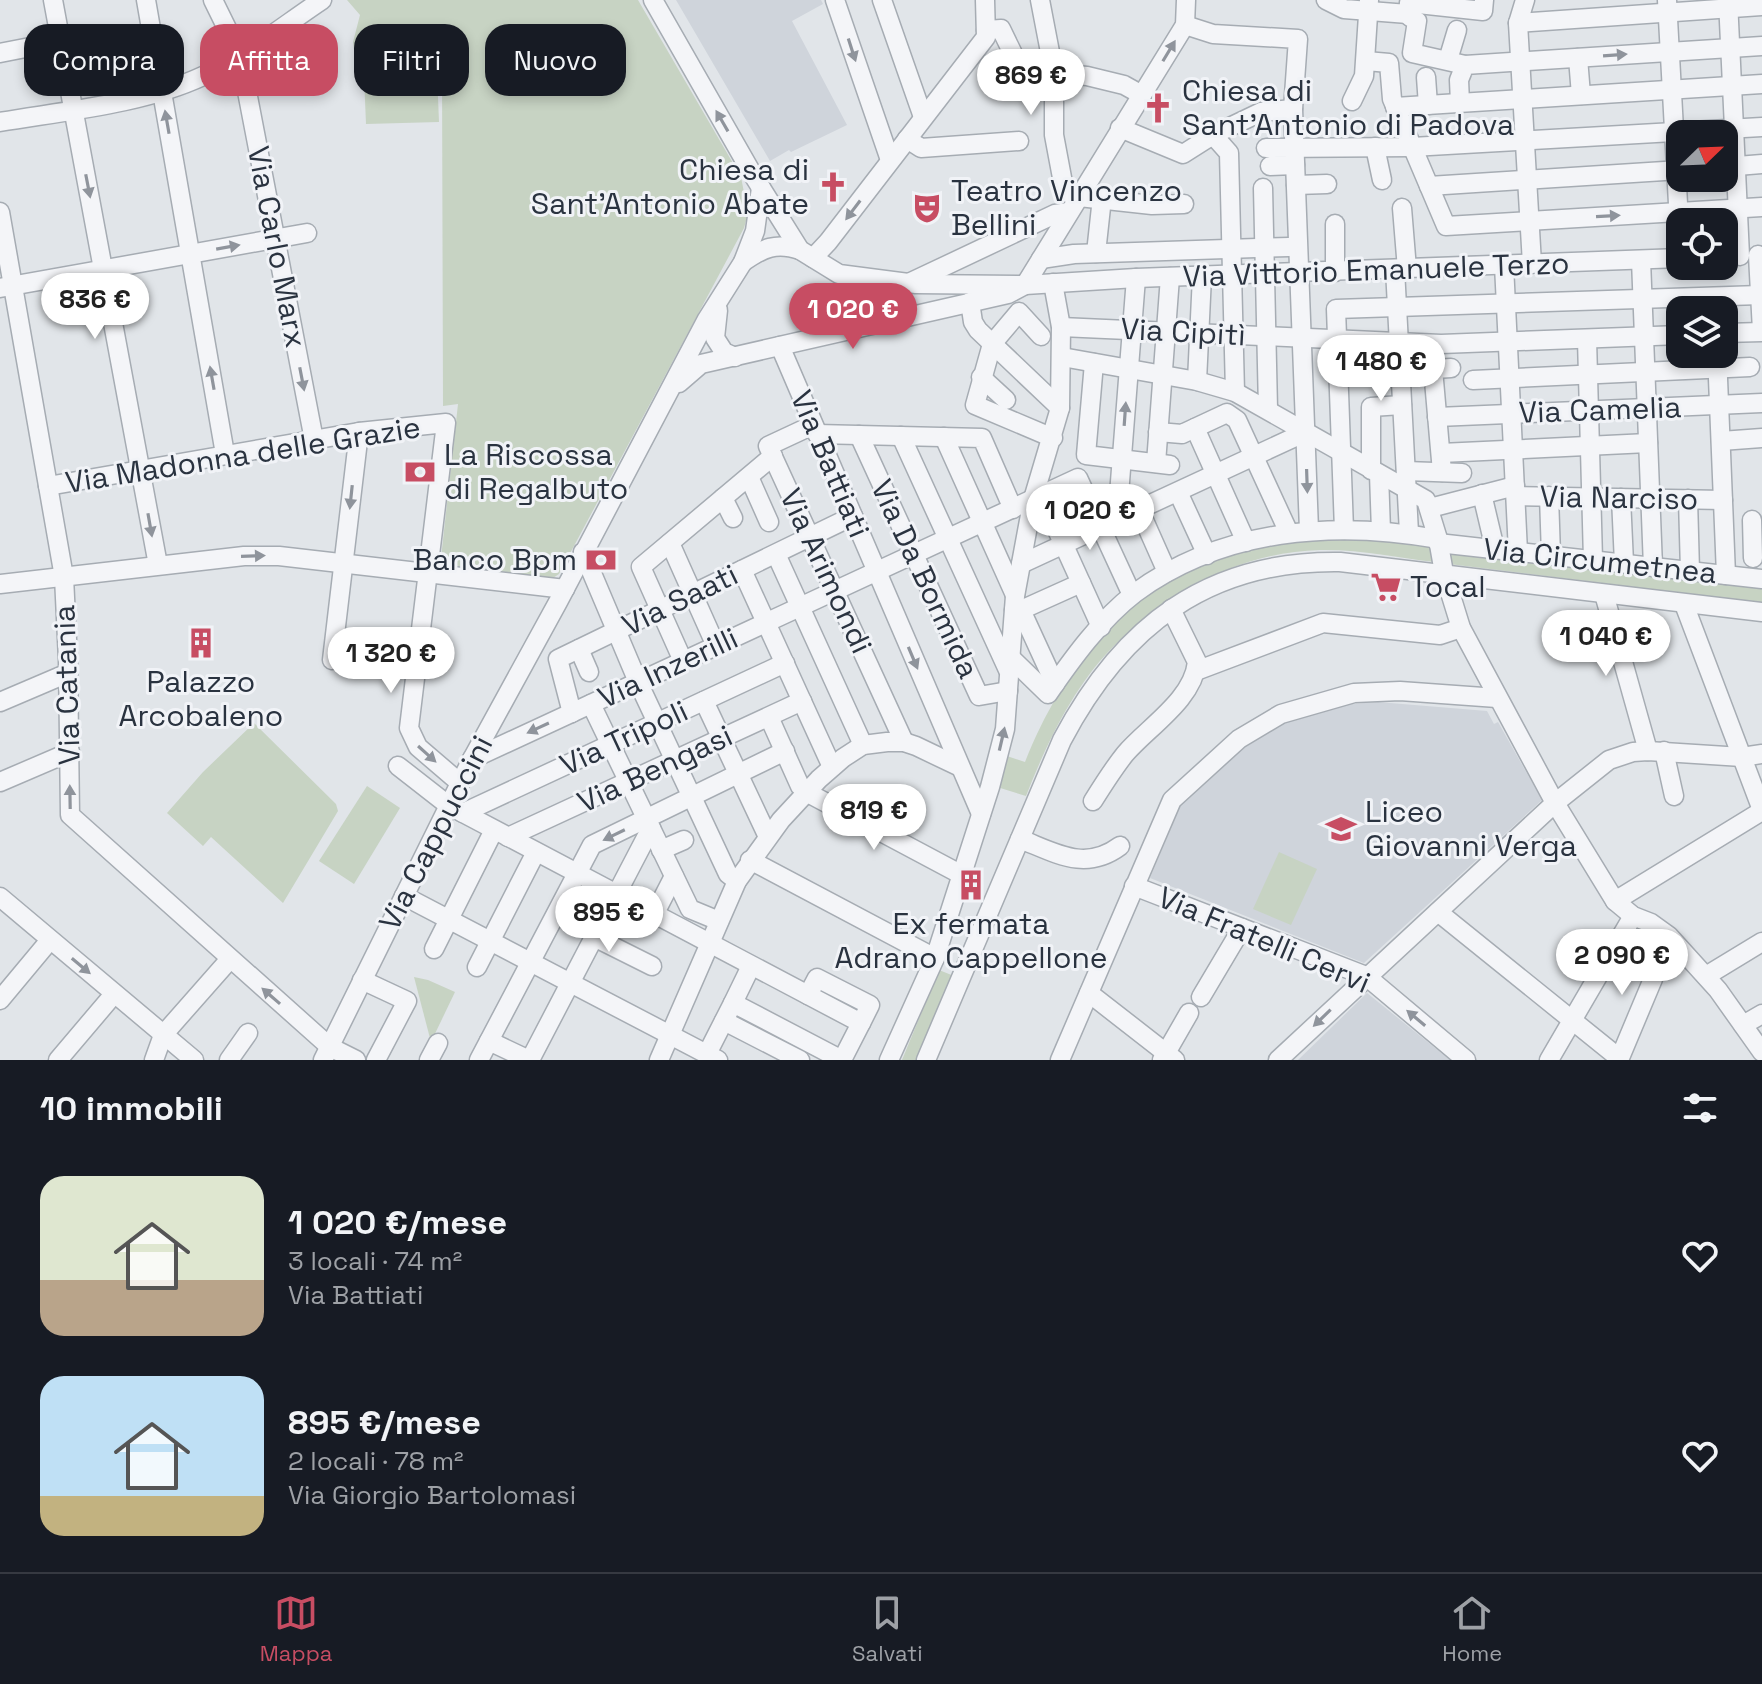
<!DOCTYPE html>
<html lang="it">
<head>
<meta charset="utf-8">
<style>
  :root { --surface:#171b24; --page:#20242c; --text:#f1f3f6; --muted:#9ea1a6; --line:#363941; --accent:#c74d63 }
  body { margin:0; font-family:"Space Grotesk",sans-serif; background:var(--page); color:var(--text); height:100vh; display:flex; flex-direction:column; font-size:30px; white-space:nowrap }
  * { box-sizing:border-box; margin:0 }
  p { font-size:26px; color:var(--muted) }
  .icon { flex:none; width:44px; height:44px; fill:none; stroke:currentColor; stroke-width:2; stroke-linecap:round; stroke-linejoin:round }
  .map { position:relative; height:1060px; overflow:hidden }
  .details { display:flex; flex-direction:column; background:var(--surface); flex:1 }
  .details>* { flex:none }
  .banner { position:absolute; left:24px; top:24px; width:800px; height:72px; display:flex; gap:16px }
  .needle { width:52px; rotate:67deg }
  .tools { position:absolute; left:1666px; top:120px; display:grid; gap:16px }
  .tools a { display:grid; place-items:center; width:72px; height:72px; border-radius:16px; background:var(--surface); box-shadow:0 4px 12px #0003; font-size:40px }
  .price { position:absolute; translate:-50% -68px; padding:0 18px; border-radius:28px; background:#fff; color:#222; font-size:26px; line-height:52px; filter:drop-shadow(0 2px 4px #0008) }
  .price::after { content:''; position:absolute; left:50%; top:48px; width:24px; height:18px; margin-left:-12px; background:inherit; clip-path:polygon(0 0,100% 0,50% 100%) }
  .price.on { background:var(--accent); color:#fff }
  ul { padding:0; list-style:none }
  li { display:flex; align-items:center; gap:24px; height:200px; padding:0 40px }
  li span { display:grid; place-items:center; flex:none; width:224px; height:160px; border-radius:24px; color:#555 }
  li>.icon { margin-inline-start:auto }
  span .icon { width:96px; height:96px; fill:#fffc; stroke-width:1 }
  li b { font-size:34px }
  h2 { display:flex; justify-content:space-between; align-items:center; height:96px; padding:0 40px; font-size:34px }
  .tag { padding:0 28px; border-radius:24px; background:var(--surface); box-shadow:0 4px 12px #0003; font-size:28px; line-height:72px }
  .tag.on { background:var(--accent); color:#fff }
  .tabs { display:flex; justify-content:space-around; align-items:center; height:112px; border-top:2px solid var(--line); background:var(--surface); font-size:22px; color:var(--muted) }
  .tabs a { display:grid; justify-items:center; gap:4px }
  .tabs .on { color:var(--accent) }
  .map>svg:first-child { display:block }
</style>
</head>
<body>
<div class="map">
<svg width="1762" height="1060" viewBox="0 0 1762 1060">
  <rect width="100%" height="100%" fill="#e1e5e9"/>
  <!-- built -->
  <g fill="#cfd4db">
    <polygon points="676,0 821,0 823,4 792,21 847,125 791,152 789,150 770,161"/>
    <polygon points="1378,702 1487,711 1494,724 1498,722 1542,800 1364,963 1150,878 1180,806 1252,740 1285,723 1339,705"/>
    <polygon points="1367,993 1450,1060 1298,1060"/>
  </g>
  <!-- green -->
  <g fill="#c7d3c3">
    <polygon points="347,0 638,0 741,177 748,213 744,228 559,574 553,578 450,565 443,563 441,558 458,404 443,406 442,68 357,71 353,42 360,15"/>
    <polygon points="437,73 439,122 366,124 364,76"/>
    <path d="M1329 535 1434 545 1435 562C1398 558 1358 549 1320 550 1240 552 1165 593 1111 649 1072 689 1046 745 1026 796L997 787 1004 755 1025 762C1062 667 1131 582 1232 552 1263 543 1297 541 1329 535Z"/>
    <polygon points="1445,547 1762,582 1762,603 1449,564"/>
    <polygon points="254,723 336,804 338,811 283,903 211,837 203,846 167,813 203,772"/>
    <polygon points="367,786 400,808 354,884 319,861"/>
    <polygon points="1279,852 1317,869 1291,925 1253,909"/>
    <polygon points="939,970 954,976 918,1060 902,1060"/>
    <polygon points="414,977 428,980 455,992 431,1042"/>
  </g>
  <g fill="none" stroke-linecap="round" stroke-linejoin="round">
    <!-- minor casing -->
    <g stroke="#a6acb3" stroke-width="21">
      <g id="minor">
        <polyline points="53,0 158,565"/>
        <polyline points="146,0 225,454"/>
        <polyline points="213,0 240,55 314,440"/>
        <polyline points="653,0 753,175 800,250 839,274 916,284 1025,285 1136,278 1680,258"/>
        <polyline points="835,0 890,160"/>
        <polyline points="882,0 923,117"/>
        <polyline points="1040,0 1054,73 1054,135 1063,183 1068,193 1079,197 1152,205 1184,204"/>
        <polyline points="1326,0 1344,9 1408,14 1409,3 1483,11 1484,0"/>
        <polyline points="1525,0 1518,23 1532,264"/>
        <polyline points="1667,0 1680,241"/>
        <polyline points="1728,0 1740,256"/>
        <polyline points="1408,14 1410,17 1417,21 1412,53 1465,65"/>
        <polyline points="1518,23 1762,6"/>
        <polyline points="1185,25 1213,34 1298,39 1293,109 1309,530"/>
        <polyline points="986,30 1001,29 1015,58 1030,71 1087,76 1124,85 1142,95"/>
        <polyline points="0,53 61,41"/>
        <polyline points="1578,58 1581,95"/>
        <polyline points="1448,60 1457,30"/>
        <polyline points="1366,61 1389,63 1392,99 1446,226 1762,207"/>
        <polyline points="1426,77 1428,105"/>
        <polyline points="1352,101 1364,76 1369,0"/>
        <polyline points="1460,103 1459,80 1465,65 1762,46"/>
        <polyline points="1395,107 1762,84"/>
        <path d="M0 122C65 111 143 104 203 76 245 57 283 26 322 0"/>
        <polyline points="1120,128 1183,154 1213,135 1261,112 1293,109"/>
        <polyline points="1213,135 1229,153 1235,392"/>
        <polyline points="907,139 921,148 1019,141"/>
        <polyline points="1375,147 1382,180"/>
        <polyline points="1266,148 1412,147 1762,127"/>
        <polyline points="1270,166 1295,165"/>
        <polyline points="1725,167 1762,164"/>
        <polyline points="1296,185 1327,184"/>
        <polyline points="1429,186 1680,170"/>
        <polyline points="1263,188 1268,409"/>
        <polyline points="1402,208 1407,269"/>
        <polyline points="0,212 64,577 68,660 70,815 330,1047 356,1060"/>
        <polyline points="1096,253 1102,198"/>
        <polyline points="1758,255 1762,331"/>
        <polyline points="813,258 828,242 986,37 985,0"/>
        <polyline points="1041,259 1074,254 1289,247"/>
        <polyline points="1641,260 1653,567"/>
        <path d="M743 262C763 248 776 242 800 250"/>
        <polyline points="1504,265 1518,552"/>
        <polyline points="1395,269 1409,533"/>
        <polyline points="1335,272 1335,224"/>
        <polyline points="911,282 1055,214 1069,212"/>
        <polyline points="0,288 307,233"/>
        <polyline points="970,302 973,322 978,330 1060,408"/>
        <polyline points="718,310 715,338 724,352 735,357"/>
        <polyline points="1061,327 1441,344 1680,335"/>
        <polyline points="1724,333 1762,332"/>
        <polyline points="1041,336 1019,312 992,344 975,405 1053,438"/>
        <polyline points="1587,339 1593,560"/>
        <polyline points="780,346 981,814"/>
        <polyline points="1717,354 1726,575"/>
        <polyline points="1062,357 1197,381 1235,392 1426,500 1438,539 1444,573 1461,628 1555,803 1615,901 1633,916 1651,923 1669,936 1718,990 1762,1052"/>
        <polyline points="1094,363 1086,455 1170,465"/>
        <polyline points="1433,369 1442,472"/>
        <polyline points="1351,374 1451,368"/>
        <polyline points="981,377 1006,400"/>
        <polyline points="1473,380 1750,367"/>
        <polyline points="1197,381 1202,276"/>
        <polyline points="679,383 701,364 1008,294 1025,285 1185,25 1186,0"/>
        <polyline points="1437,417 1762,403"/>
        <polyline points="813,425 768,446 904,742"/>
        <polyline points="1195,428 1246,542"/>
        <polyline points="1158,432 1182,434 1227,413 1237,420 1289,533"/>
        <polyline points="817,434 982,438 1013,509"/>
        <polyline points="859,435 979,696 1008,691"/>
        <polyline points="901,436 1008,670"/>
        <polyline points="944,437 1015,595"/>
        <polyline points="1721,441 1762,438"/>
        <polyline points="1441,453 1648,443"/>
        <polyline points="1156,463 1170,277"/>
        <polyline points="1371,470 1371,407 1402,405"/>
        <polyline points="1406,471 1462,473"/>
        <polyline points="1379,474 1381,531"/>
        <polyline points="749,477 769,522"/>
        <polyline points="48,486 359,432 446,423 409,728 418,747 460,783"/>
        <polyline points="1038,488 1101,627"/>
        <polyline points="1178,492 1207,555"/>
        <polyline points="1482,494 1495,549"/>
        <polyline points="1516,496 1723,500"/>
        <polyline points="1549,496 1551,555"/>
        <polyline points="723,498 733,518"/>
        <polyline points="1621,498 1624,563"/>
        <polyline points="1688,499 1690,571"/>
        <polyline points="1430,508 1515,486"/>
        <polyline points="1139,509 1167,572"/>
        <polyline points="1117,520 1136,278"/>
        <polyline points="1752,520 1753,558"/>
        <polyline points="1344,530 1336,309 1760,295"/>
        <polyline points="670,543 716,646"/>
        <polyline points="1438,543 1762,579"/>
        <polyline points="583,552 638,682 728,874 737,881"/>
        <polyline points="776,554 863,745"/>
        <polyline points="1021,564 1306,432"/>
        <polyline points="742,570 832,767"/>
        <polyline points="0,584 244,556 279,556 565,589"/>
        <polyline points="1604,594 1648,751"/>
        <polyline points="1684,604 1762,810"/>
        <polyline points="1014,610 1021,610 1081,583"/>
        <polyline points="1021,610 1055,684"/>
        <polyline points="579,649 589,672"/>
        <path d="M1011 658 1048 694C1072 659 1101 619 1135 593 1222 529 1334 520 1438 539"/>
        <polyline points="332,660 359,432"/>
        <polyline points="683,661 641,567 773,456"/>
        <polyline points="1196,671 1323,623 1440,635 1461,628"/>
        <polyline points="704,701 768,837"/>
        <polyline points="0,702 68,673"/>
        <polyline points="591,704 690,909 719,921"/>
        <polyline points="572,713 558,659 853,516"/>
        <polyline points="769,717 800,786 806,792 962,875"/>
        <polyline points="1664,751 1674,796"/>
        <polyline points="472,759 1078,478 1132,595"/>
        <polyline points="398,766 448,805 861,1023 842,1060"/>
        <polyline points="0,782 70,752"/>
        <path d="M1093 801C1103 785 1113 769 1125 754 1148 727 1193 700 1197 662L1171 609"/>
        <polyline points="463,813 785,663"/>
        <polyline points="508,837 802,701"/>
        <path d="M1020 839C1056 853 1085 872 1120 846"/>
        <polyline points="661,850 684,840"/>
        <polyline points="750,860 935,958"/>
        <polyline points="1134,886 1366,976 1466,1060"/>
        <polyline points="404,896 718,1060"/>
        <polyline points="0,897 194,1060"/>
        <polyline points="1615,901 1762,811"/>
        <polyline points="1438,912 1619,1058"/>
        <polyline points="654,915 674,876"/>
        <polyline points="594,937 652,966"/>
        <polyline points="434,949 494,830"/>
        <polyline points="477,967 536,852"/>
        <polyline points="1706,976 1762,942"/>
        <polyline points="362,980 407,1001 376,1060"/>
        <polyline points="1089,993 1175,1060"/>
        <polyline points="808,995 817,978 870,1005 861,1023"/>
        <polyline points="1201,997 1242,928"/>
        <polyline points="0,1000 50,940"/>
        <polyline points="733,1003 751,966"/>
        <polyline points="724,1021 800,1060"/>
        <polyline points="1743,1025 1762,1014"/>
        <polyline points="489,1041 529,1060"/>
        <polyline points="707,1054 733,1003 842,1060"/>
        <polyline points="58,1060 114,994"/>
        <polyline points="154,1060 163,1035 230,959"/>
        <polyline points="229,1060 248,1033"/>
        <polyline points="323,1060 472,759 558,602 707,319 743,262 755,231 761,188"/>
        <polyline points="429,1060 438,1043"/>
        <polyline points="479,1060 592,845 785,751"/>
        <polyline points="530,1060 651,828"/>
        <polyline points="659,1060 737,881 781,820 819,779 843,758 863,745 887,742 904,742 916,746 960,767"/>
        <polyline points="889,1060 935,958 990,787 1005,729 1015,596 1033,499 1060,408 1061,327 1053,283"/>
        <path d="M926 1060 1062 740C1122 626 1208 560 1340 562L1762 612"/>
        <polyline points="1060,1060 1172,800 1239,739 1281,714 1354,693 1400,691 1497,698"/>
        <polyline points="1162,1060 1189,1013"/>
        <polyline points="1278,1060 1555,803 1609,760 1633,752 1648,751 1742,757 1762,754"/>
        <polyline points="1549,1060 1633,916"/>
        <polyline points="1619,1060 1653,979 1649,969 1622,935"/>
      </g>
    </g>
    <!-- minor -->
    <use href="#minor" stroke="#f4f5f8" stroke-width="18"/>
  </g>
  <!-- one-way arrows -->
  <defs><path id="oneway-solid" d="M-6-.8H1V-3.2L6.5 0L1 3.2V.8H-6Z" transform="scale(2)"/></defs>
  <g fill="#8f949c">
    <use href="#oneway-solid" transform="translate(852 50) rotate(72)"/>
    <use href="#oneway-solid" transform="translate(1169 51) rotate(-59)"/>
    <use href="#oneway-solid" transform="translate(1615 55) rotate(-4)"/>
    <use href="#oneway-solid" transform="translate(722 121) rotate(-120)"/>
    <use href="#oneway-solid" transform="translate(167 122) rotate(-100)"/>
    <use href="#oneway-solid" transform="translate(88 186) rotate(79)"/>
    <use href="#oneway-solid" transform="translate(853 210) rotate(127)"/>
    <use href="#oneway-solid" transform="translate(1608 216) rotate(-3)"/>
    <use href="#oneway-solid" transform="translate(228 247) rotate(-10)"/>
    <use href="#oneway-solid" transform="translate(212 378) rotate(-100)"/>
    <use href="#oneway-solid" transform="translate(302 379) rotate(79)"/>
    <use href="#oneway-solid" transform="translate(1125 414) rotate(-86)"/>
    <use href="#oneway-solid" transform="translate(1307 481) rotate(88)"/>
    <use href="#oneway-solid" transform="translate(351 497) rotate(96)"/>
    <use href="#oneway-solid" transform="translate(150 525) rotate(80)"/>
    <use href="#oneway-solid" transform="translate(253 556) rotate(-2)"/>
    <use href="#oneway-solid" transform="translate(913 658) rotate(67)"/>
    <use href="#oneway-solid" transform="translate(538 728) rotate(155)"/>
    <use href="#oneway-solid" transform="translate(1002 739) rotate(-77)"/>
    <use href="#oneway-solid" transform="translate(427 754) rotate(42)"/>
    <use href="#oneway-solid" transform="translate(70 797) rotate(-91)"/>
    <use href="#oneway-solid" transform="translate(614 835) rotate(154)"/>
    <use href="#oneway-solid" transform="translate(81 966) rotate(40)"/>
    <use href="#oneway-solid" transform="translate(271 996) rotate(-139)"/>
    <use href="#oneway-solid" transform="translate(1322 1018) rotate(136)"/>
    <use href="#oneway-solid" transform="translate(1416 1018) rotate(-140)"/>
  </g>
  <!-- icons -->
  <defs>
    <g id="church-bare" transform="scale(2.4)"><path d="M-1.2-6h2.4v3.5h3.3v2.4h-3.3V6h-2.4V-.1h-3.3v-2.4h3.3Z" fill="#c74d63" stroke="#f1f3f7" stroke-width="2.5" paint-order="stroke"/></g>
    <g id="theatre-bare" transform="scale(2.4)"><path d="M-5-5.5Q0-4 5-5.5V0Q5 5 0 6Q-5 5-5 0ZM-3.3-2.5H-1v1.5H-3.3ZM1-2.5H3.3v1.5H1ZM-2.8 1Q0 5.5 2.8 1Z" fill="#c74d63" stroke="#f1f3f7" stroke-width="2.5" paint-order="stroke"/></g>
    <g id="bank-bare" transform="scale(2.4)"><path d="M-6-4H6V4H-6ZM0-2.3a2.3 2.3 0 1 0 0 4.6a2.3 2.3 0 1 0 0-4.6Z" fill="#c74d63" stroke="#f1f3f7" stroke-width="2.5" paint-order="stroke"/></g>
    <g id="supermarket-bare" transform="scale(2.4)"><path d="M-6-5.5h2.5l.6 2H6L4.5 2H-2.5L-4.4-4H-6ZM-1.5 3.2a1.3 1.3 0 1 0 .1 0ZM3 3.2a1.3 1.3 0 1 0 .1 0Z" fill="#c74d63" stroke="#f1f3f7" stroke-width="2.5" paint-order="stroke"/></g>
    <g id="building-bare" transform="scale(2.4)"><path d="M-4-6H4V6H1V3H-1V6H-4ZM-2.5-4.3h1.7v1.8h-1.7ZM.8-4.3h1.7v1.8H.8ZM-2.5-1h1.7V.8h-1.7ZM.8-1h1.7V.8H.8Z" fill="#c74d63" stroke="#f1f3f7" stroke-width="2.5" paint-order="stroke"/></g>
    <g id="school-bare" transform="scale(2.4)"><path d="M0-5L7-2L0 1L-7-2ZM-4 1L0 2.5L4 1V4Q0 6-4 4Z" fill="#c74d63" stroke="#f1f3f7" stroke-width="2.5" paint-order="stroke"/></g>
  </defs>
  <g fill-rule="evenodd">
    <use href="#church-bare" x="1158" y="108"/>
    <use href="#church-bare" x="833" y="187"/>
    <use href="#theatre-bare" x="927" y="208"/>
    <use href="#bank-bare" x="420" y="472"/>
    <use href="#bank-bare" x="601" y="560"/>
    <use href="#supermarket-bare" x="1386" y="587"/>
    <use href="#building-bare" x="201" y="643"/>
    <use href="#school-bare" x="1341" y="829"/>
    <use href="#building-bare" x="971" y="885"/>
  </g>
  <g text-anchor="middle" stroke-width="6" stroke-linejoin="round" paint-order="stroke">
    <!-- poi labels -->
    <g font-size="30" fill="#2a3340" stroke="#f1f3f7" text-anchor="start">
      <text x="1182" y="101">Chiesa di<tspan x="1182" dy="34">Sant'Antonio di Padova</tspan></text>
      <text x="809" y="180" text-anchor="end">Chiesa di<tspan x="809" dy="34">Sant'Antonio Abate</tspan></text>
      <text x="951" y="201">Teatro Vincenzo<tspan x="951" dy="34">Bellini</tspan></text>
      <text x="444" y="465">La Riscossa<tspan x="444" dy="34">di Regalbuto</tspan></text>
      <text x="577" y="570" text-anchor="end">Banco Bpm</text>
      <text x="1410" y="597">Tocal</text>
      <text x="201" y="692" text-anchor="middle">Palazzo<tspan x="201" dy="34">Arcobaleno</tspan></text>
      <text x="1365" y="822">Liceo<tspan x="1365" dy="34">Giovanni Verga</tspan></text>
      <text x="971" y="934" text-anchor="middle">Ex fermata<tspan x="971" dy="34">Adrano Cappellone</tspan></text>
    </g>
    <!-- street labels -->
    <g font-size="30" fill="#2a3340" stroke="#f1f3f7">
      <text transform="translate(277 247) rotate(79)" y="10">Via Carlo Marx</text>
      <text transform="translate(1376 270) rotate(-2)" y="10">Via Vittorio Emanuele Terzo</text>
      <text transform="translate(1183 332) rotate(3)" y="10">Via Cipitì</text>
      <text transform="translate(1600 410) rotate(-2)" y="10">Via Camelia</text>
      <text transform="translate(243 455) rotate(-9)" y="10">Via Madonna delle Grazie</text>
      <text transform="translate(830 464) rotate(67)" y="10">Via Battiati</text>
      <text transform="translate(1619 498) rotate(1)" y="10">Via Narciso</text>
      <text transform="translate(1600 561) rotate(6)" y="10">Via Circumetnea</text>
      <text transform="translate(826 571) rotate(65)" y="10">Via Arimondi</text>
      <text transform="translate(925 579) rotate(65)" y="10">Via Da Bormida</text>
      <text transform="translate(680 600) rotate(-26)" y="10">Via Saati</text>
      <text transform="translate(668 668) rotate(-25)" y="10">Via Inzerilli</text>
      <text transform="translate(67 685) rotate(-92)" y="10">Via Catania</text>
      <text transform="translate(624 738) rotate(-25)" y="10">Via Tripoli</text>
      <text transform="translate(655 769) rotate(-25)" y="10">Via Bengasi</text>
      <text transform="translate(436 833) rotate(-63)" y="10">Via Cappuccini</text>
      <text transform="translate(1264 940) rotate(23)" y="10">Via Fratelli Cervi</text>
    </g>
  </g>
</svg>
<div class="tools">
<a><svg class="needle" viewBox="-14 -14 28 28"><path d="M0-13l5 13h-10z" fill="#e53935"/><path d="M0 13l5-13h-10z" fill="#9ea1a6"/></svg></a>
<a><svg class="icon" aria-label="locate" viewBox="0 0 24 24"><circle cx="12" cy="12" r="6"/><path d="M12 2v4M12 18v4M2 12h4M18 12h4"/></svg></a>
<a><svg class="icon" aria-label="layers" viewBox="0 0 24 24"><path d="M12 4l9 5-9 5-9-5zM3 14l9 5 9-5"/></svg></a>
</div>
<b class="price" style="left:1031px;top:117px">869 €</b>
<b class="price" style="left:95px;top:341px">836 €</b>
<b class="price on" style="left:853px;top:351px">1 020 €</b>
<b class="price" style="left:1381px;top:403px">1 480 €</b>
<b class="price" style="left:1090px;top:552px">1 020 €</b>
<b class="price" style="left:1606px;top:678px">1 040 €</b>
<b class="price" style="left:391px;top:695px">1 320 €</b>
<b class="price" style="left:874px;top:852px">819 €</b>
<b class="price" style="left:609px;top:954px">895 €</b>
<b class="price" style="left:1622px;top:997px">2 090 €</b>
<div class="banner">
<a class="tag">Compra</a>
<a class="tag on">Affitta</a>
<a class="tag">Filtri</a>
<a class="tag">Nuovo</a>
</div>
</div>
<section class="details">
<h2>10 immobili<svg class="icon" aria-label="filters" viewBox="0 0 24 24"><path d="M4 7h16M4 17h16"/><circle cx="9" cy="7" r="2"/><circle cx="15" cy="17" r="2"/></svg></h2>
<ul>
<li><span style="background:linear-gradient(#dfe7d0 65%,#b9a48a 0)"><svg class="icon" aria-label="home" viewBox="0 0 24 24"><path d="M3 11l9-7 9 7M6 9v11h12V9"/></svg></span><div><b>1 020 €/mese</b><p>3 locali · 74 m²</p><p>Via Battiati</p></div><svg class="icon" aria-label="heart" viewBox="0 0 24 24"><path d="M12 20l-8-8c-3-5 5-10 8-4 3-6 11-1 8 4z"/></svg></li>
<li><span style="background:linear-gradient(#bfe0f5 75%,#c2b280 0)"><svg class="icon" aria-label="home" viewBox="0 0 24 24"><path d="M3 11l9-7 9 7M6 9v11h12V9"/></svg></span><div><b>895 €/mese</b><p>2 locali · 78 m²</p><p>Via Giorgio Bartolomasi</p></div><svg class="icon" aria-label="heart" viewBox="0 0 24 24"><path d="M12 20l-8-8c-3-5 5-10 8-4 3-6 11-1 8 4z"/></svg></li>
</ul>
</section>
<nav class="tabs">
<a class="on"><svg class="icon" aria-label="map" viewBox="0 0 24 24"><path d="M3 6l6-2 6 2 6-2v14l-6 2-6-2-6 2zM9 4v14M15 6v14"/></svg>Mappa</a>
<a><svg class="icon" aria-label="saved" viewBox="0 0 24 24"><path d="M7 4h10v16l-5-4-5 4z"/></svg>Salvati</a>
<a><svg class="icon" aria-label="home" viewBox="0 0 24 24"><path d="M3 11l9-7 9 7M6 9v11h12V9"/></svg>Home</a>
</nav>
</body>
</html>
